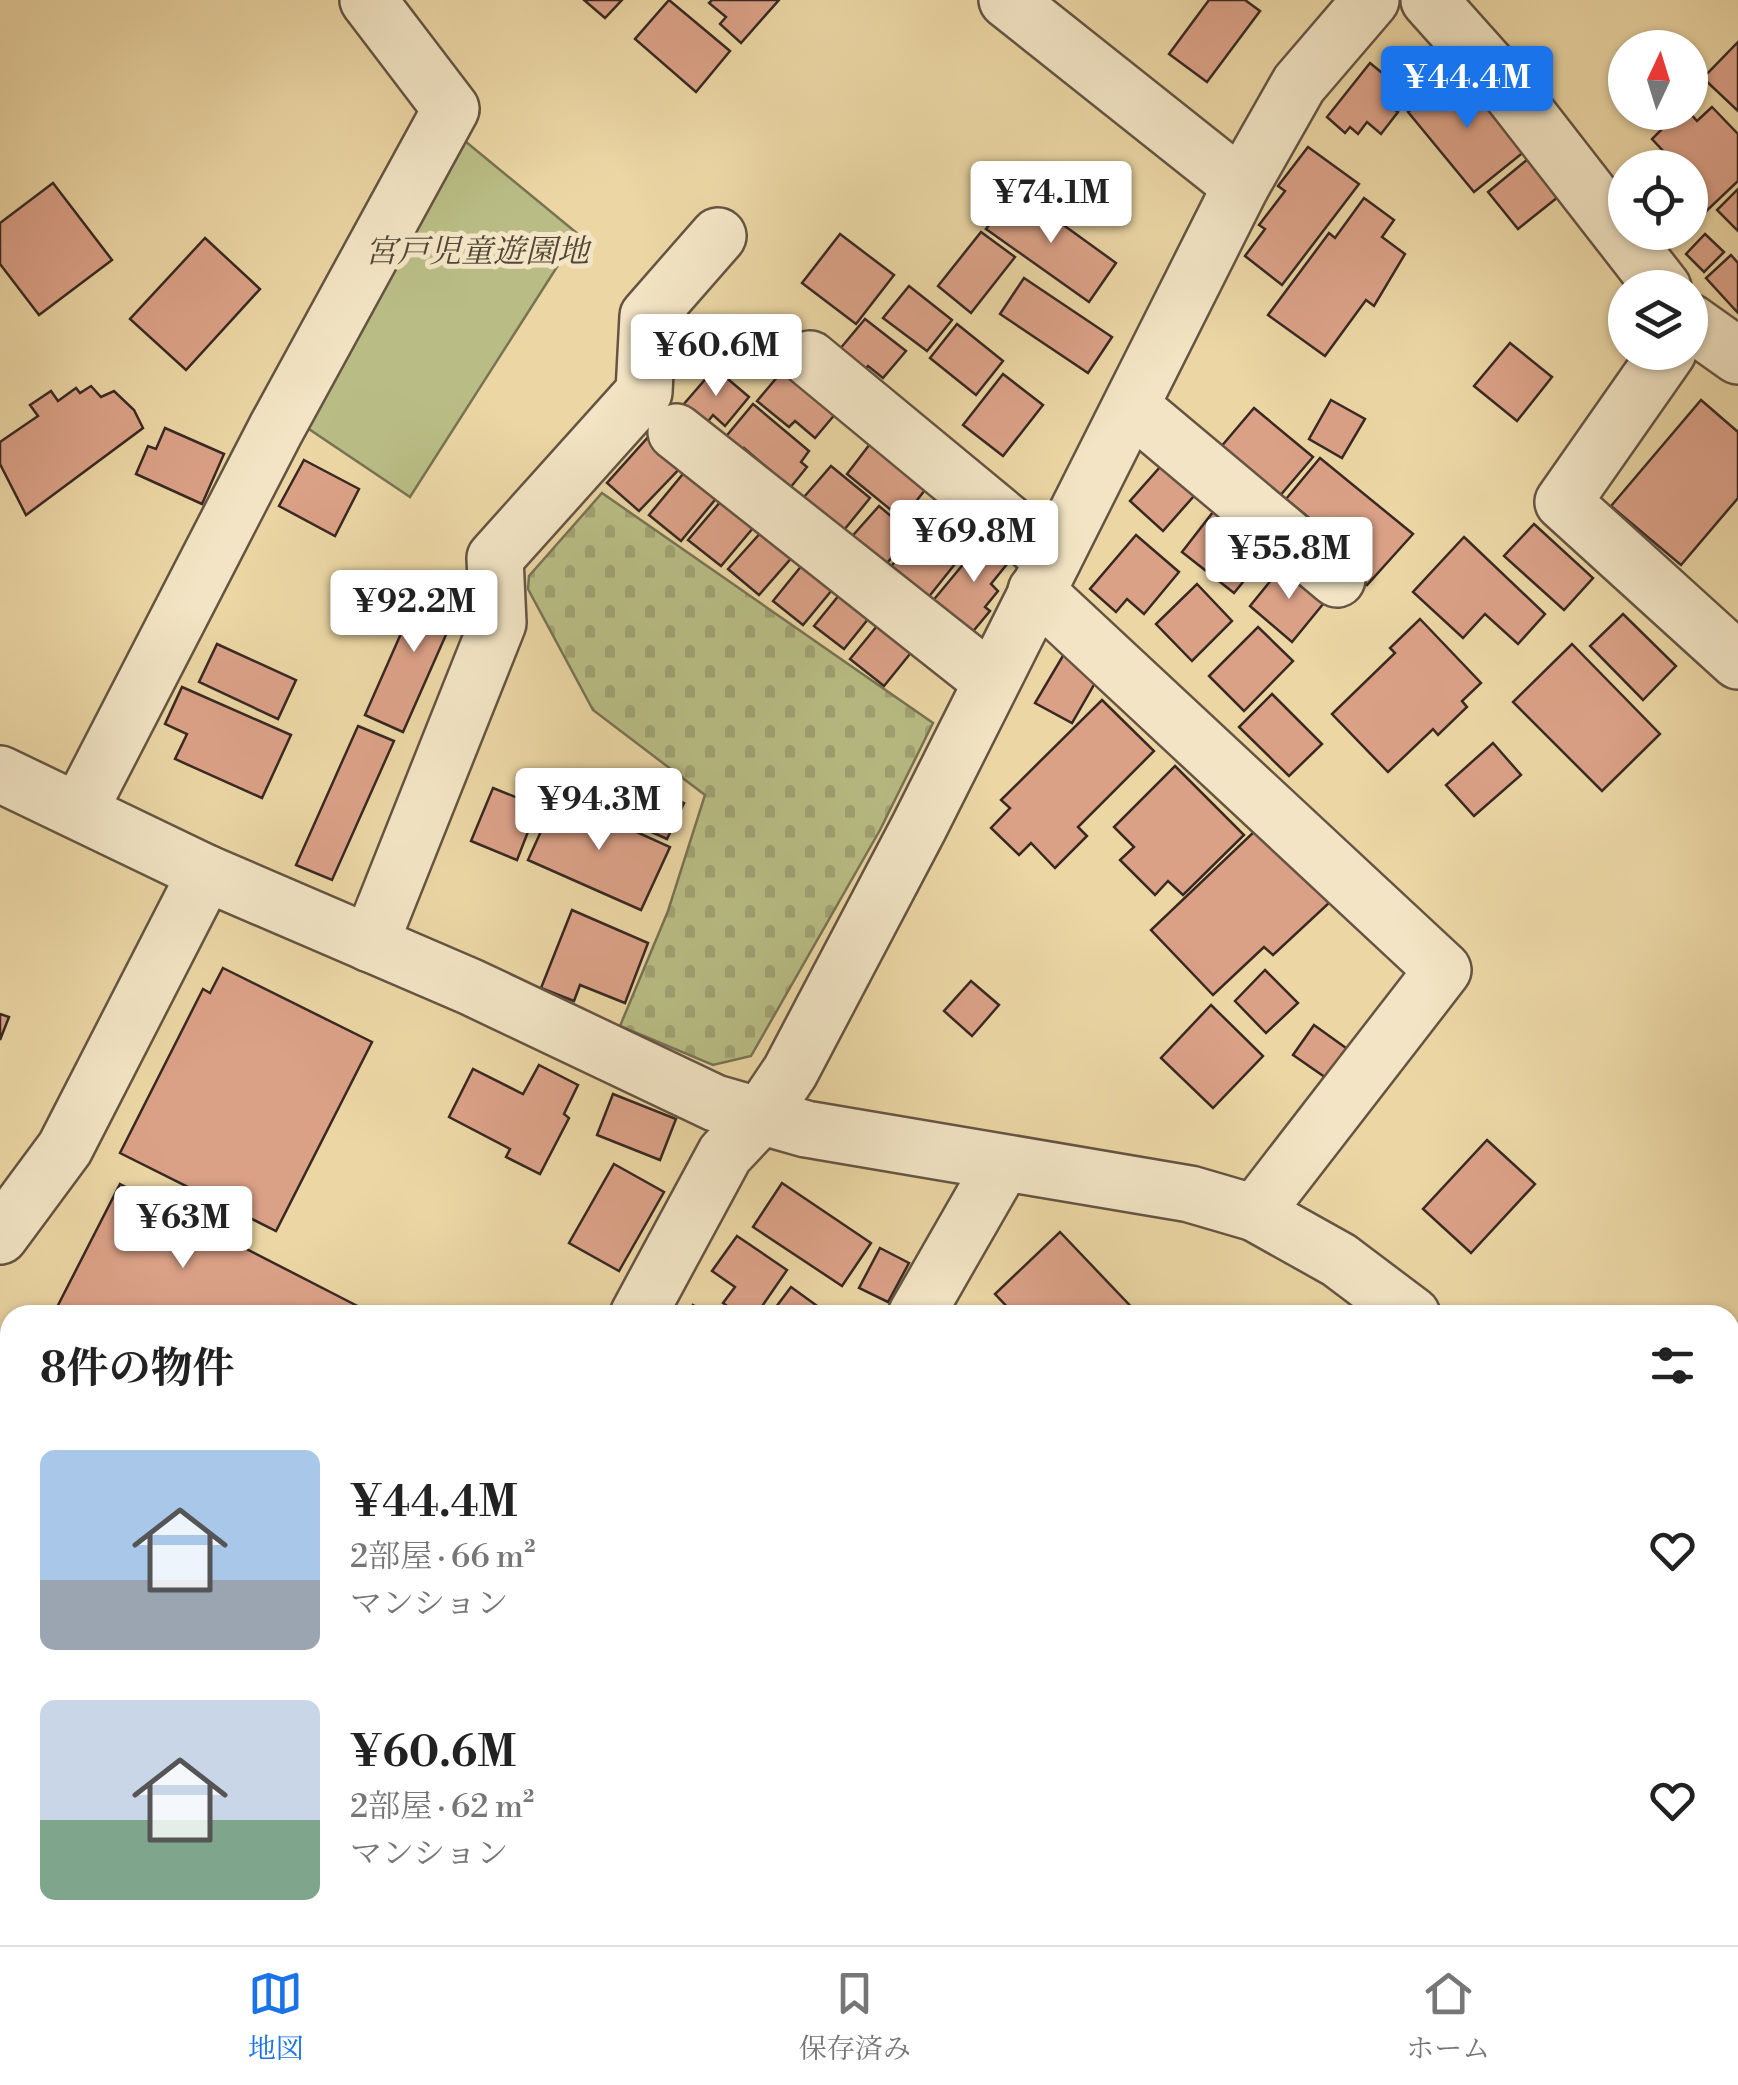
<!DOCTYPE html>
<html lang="ja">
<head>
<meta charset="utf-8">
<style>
  :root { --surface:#fff; --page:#f6f6f6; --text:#222; --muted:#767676; --line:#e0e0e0; --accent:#1a73e8 }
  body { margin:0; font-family:"Libre Bodoni","Noto Serif JP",serif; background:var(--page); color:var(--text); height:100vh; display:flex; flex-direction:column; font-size:38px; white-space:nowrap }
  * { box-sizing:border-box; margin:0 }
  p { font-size:32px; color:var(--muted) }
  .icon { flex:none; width:55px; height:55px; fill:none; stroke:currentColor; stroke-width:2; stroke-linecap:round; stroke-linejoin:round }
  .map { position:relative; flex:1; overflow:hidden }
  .details { position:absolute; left:0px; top:1305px; width:1740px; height:640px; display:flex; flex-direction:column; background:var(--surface); border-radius:30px 30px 0 0; box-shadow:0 2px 8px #0004 }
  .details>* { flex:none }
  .needle { width:65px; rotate:4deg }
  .buttons { position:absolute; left:1608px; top:30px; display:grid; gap:20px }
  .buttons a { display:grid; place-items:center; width:100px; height:100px; border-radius:50%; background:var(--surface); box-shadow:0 2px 8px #0004; font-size:50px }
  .price { position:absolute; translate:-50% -85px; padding:0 22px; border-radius:10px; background:#fff; color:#222; font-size:32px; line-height:65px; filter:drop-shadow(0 2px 5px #0008) }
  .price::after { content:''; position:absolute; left:50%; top:60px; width:30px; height:22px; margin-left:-15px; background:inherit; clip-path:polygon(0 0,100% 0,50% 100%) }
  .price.current { background:var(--accent); color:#fff }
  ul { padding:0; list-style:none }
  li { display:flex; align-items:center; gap:30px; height:250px; padding:0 40px }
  li span { display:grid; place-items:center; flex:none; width:280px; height:200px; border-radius:15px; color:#555 }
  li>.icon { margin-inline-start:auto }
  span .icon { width:120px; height:120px; fill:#fffc; stroke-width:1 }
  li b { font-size:42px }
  h2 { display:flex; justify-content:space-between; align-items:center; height:120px; padding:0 40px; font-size:42px }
  .dock { display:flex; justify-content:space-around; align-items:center; height:140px; border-top:2px solid var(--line); background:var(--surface); font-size:28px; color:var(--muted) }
  .dock a { display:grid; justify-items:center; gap:5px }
  .dock .current { color:var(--accent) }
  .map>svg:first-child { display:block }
</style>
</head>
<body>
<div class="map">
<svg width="1738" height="1945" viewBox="0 0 1738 1945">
  <defs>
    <pattern id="cemetery-stones" width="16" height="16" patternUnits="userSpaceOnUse" patternTransform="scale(2.5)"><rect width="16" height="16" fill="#b9bd85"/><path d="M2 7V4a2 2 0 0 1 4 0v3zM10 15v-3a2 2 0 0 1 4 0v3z" fill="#a0a273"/></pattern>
  </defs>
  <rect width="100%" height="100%" fill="#ebd6a4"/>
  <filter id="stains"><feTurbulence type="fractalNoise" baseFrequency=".002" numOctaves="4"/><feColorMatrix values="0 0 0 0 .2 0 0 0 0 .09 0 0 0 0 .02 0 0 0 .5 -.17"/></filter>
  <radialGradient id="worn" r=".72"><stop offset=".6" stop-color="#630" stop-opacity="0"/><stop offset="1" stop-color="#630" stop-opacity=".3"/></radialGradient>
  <!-- cemetery -->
  <polygon fill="url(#cemetery-stones)" stroke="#787354" stroke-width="2.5" points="602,493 933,723 880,830 751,1056 713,1065 620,1026 668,911 705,795 593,710 528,589 529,576"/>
  <!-- park -->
  <polygon fill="#b9bd85" stroke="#787354" stroke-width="2.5" points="454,132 578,234 410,497 300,423"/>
  <!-- building -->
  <g fill="#dba187" stroke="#382923" stroke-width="2.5">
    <polygon points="584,0 622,0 605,18"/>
    <polygon points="669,0 730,51 696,92 635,39"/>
    <polygon points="712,0 779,0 741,43 720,24 726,17 709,3"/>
    <polygon points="1209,0 1245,0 1260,11 1207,82 1169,54"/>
    <polygon points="1738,42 1738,111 1703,78"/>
    <polygon points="1370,63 1404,91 1391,107 1398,112 1381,134 1367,122 1358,134 1350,127 1345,133 1327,117"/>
    <polygon points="1460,70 1525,151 1474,192 1408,112"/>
    <polygon points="1712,107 1738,134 1738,181 1699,218 1690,209 1690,168 1650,168 1665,153 1652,139 1679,112 1689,112 1697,121"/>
    <polygon points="1308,147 1359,184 1282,285 1245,256 1265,229 1259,225 1285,191 1278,186"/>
    <polygon points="1528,159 1558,197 1518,229 1488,192"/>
    <polygon points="53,183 112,260 39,315 0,264 0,223"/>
    <polygon points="1738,189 1738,231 1717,210"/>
    <polygon points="1015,190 1116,263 1089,302 986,229"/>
    <polygon points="1364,198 1394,220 1382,237 1405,254 1374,306 1366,300 1325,356 1268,315 1329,233 1335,238"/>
    <polygon points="981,232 1015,257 971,313 938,286"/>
    <polygon points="840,234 894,275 856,324 802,283"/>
    <polygon points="1705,234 1724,252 1704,272 1686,254"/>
    <polygon points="205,238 260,289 186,370 130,319"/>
    <polygon points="1731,255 1738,263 1738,313 1706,278"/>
    <polygon points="1024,278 1112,337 1088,373 1000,314"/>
    <polygon points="909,286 952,320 927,351 883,318"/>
    <polygon points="865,319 906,351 883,378 868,366 864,371 839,350"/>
    <polygon points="957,324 1003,361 976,395 930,358"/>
    <polygon points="1510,343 1552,377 1517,421 1474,386"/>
    <polygon points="790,362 842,406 815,438 795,421 789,427 757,401"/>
    <polygon points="715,368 749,397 725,426 713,415 706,424 683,405"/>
    <polygon points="1003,374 1043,405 1003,456 963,425"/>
    <polygon points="91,386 101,397 114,391 134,410 143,428 26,515 0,464 0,442 38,416 30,405 51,391 58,401 76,388 80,393"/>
    <polygon points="1331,400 1365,419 1342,458 1309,439"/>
    <polygon points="1701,400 1738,432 1738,498 1681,565 1611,506"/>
    <polygon points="753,404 809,451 801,462 807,467 786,493 774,481 778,477 744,448 739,454 723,440"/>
    <polygon points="1254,408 1313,457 1273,504 1214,455"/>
    <polygon points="165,428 224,454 202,504 136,474 148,446 156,449"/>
    <polygon points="650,435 683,465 639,511 607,483"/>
    <polygon points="873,440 929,485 902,519 847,474"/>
    <polygon points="1168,458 1201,488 1163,531 1130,501"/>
    <polygon points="1320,458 1413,534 1367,585 1309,539 1319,526 1286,499"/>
    <polygon points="304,460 359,489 335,536 279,506"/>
    <polygon points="692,463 724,489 681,541 649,515"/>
    <polygon points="831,466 870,498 844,530 804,497"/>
    <polygon points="950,493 985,523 953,560 918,530"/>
    <polygon points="727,494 759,521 721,566 688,540"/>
    <polygon points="879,506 912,534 881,570 847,542"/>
    <polygon points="1213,512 1266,554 1234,593 1182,552"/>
    <polygon points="1534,524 1593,578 1564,610 1504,556"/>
    <polygon points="764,529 794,555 759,595 728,569"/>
    <polygon points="990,532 1016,553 991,584 998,591 985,607 990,611 970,635 931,603"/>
    <polygon points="917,534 955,564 923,604 885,574"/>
    <polygon points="1136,535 1179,572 1144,614 1127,599 1116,612 1090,589"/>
    <polygon points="1464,537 1545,614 1518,644 1485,614 1463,638 1413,592"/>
    <polygon points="807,559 837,584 803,625 773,601"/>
    <polygon points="1285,563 1328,598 1292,642 1250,606"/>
    <polygon points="426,577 464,594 403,732 365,715"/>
    <polygon points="1197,584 1232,621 1192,661 1156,624"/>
    <polygon points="844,589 873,613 844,649 814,626"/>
    <polygon points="1623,614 1676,666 1643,700 1590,646"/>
    <polygon points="1420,619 1481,683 1462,701 1467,707 1438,735 1433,729 1388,772 1332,714 1395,653 1390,648"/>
    <polygon points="891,623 918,644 884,686 850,659 877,626 884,632"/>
    <polygon points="1258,627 1293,661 1244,711 1209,676"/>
    <polygon points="217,644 296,680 278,719 199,682"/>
    <polygon points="1572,644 1660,734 1602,791 1513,702"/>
    <polygon points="1067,649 1103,669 1072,723 1035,703"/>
    <polygon points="182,687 291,735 262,798 175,759 187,734 165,724"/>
    <polygon points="1272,694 1322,744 1289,776 1239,727"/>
    <polygon points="1102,700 1154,751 1078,827 1087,836 1055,868 1031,843 1019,855 991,828 1010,808 1001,800"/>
    <polygon points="358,726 394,741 332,880 296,865"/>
    <polygon points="1493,743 1521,775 1474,816 1446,785"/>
    <polygon points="1175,766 1244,835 1183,895 1168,881 1155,895 1120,860 1134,847 1114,827"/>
    <polygon points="637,781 684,803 667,839 621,818"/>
    <polygon points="493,788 538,806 517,860 471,841"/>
    <polygon points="557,796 670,847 641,910 528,860"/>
    <polygon points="1258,828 1329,903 1273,955 1264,947 1213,995 1151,930"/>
    <polygon points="572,910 648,943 625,1003 580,985 574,1001 541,988"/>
    <polygon points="223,968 372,1042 276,1231 120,1153 203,989 210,993"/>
    <polygon points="1265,970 1298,1003 1266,1033 1235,1001"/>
    <polygon points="971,981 999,1005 972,1036 944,1011"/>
    <polygon points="1211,1005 1263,1056 1213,1108 1161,1058"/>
    <polygon points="0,1014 9,1017 0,1040"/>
    <polygon points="1314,1025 1353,1053 1332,1082 1293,1055"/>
    <polygon points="539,1065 578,1085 564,1114 569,1118 540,1174 506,1157 510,1149 449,1117 473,1069 523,1094"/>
    <polygon points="613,1094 676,1119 660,1160 597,1135"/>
    <polygon points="1487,1140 1535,1184 1471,1253 1423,1209"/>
    <polygon points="614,1164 664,1192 619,1271 569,1243"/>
    <polygon points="782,1183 871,1243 842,1286 753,1227"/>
    <polygon points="120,1184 375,1315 53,1315"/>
    <polygon points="1060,1232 1139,1315 1015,1315 995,1294"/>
    <polygon points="737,1236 787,1270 756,1315 740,1315 723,1303 735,1287 712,1271"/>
    <polygon points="880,1248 909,1263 888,1302 859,1288"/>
    <polygon points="791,1287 820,1308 815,1315 770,1315"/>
    <polygon points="693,1305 710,1315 687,1315"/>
    <polygon points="0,1438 10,1441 0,1484"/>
    <polygon points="10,1481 10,1541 0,1537 0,1505"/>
    <polygon points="0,1628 10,1633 7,1710 0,1707"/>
    <polygon points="1738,1758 1738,1792 1730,1785 1730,1767"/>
    <polygon points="0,1763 10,1767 10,1921 0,1917"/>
    <polygon points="1730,1812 1738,1819 1738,1888 1730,1897"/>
    <polygon points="45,1935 178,1935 174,1945 70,1945"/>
    <polygon points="498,1935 525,1935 538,1945 490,1945"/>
    <polygon points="531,1935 597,1935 589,1945 580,1945 568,1935 559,1945 543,1945"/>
    <polygon points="621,1935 656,1935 669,1945 613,1945"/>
    <polygon points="838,1935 849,1945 850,1945 829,1945"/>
    <polygon points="870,1935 908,1935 900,1945 884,1945"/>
    <polygon points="993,1935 1033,1935 1045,1945 985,1945"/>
    <polygon points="1102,1935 1164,1935 1157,1944 1150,1938 1145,1945 1115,1945"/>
    <polygon points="1190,1935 1204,1945 1182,1945"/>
    <polygon points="1319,1935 1366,1935 1358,1945 1311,1945"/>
    <polygon points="1378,1935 1400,1935 1412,1945 1370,1945"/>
  </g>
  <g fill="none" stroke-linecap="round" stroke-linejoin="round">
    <!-- minor casing -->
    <g stroke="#655443" stroke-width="60">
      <g id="minor">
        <polyline points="1007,0 1241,186"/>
        <polyline points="1429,0 1505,85 1663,288"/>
        <polyline points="1690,322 1738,356"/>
        <polyline points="1668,352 1563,502 1738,661"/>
        <polyline points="810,359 1053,560"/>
        <polyline points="1132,407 1337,579"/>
        <polyline points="676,432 991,681"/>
        <polyline points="1036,591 1443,970 1255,1213"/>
        <polyline points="0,774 206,873 471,987 715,1103 806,1129 1190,1194 1255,1213 1339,1260 1412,1315"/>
        <polyline points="79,811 276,429 451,109 368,0"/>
        <polyline points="370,944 498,623 495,558 644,392 648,316 718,236"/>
        <polyline points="0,1236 65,1148 206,873"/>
        <polyline points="638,1315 725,1154 759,1118 790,1072 919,827 1241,186 1299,84 1371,0"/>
        <polyline points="916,1315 1002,1165"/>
        <polyline points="1730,1592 1738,1599"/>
        <polyline points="0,1602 10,1606"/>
        <polyline points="375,1935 388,1945"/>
        <polyline points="689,1935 702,1945"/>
        <polyline points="1227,1935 1240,1945"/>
      </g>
    </g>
    <!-- minor -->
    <use href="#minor" stroke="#f2e4c4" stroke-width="55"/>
  </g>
  <g text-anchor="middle" stroke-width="10" stroke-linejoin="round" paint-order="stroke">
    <!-- park labels -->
    <g font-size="32" font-style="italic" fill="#524737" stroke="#f2e4c4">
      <text x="477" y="262">宮戸児童遊園地</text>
    </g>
  </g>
  <rect width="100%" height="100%" filter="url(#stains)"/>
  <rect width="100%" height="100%" fill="url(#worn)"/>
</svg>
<div class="buttons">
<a><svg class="needle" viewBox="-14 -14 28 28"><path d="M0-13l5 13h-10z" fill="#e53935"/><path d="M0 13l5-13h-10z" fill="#767676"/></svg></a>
<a><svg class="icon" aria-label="locate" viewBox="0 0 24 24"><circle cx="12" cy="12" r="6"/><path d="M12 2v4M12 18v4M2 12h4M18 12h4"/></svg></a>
<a><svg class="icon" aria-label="layers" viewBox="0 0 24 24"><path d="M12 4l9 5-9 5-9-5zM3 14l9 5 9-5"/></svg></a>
</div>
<b class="price current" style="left:1467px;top:131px">¥44.4M</b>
<b class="price" style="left:1051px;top:246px">¥74.1M</b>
<b class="price" style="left:716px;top:399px">¥60.6M</b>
<b class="price" style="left:974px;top:585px">¥69.8M</b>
<b class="price" style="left:1289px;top:602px">¥55.8M</b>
<b class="price" style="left:414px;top:655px">¥92.2M</b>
<b class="price" style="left:599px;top:853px">¥94.3M</b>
<b class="price" style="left:183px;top:1271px">¥63M</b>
<section class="details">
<h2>8件の物件<svg class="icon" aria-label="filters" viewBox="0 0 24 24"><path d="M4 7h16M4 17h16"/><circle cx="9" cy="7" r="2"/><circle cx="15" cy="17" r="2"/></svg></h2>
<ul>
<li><span style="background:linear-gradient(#a9c7e8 65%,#9aa5b1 0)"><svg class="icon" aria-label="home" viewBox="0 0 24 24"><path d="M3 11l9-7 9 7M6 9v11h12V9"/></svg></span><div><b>¥44.4M</b><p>2部屋 · 66 m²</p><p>マンション</p></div><svg class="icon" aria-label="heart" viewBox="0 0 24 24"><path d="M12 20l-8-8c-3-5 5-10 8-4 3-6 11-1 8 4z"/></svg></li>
<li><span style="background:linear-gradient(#c9d6e8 60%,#7fa58c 0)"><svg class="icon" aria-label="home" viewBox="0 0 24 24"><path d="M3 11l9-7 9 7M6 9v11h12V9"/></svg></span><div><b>¥60.6M</b><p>2部屋 · 62 m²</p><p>マンション</p></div><svg class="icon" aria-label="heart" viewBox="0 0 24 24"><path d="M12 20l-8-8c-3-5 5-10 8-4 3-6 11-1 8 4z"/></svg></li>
</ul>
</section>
</div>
<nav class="dock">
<a class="current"><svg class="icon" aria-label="map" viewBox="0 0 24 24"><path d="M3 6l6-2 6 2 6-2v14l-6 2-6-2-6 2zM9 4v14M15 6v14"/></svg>地図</a>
<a><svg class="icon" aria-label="saved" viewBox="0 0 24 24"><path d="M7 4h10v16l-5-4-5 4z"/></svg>保存済み</a>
<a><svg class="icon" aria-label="home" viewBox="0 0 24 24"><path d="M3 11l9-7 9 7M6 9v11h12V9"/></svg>ホーム</a>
</nav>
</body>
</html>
